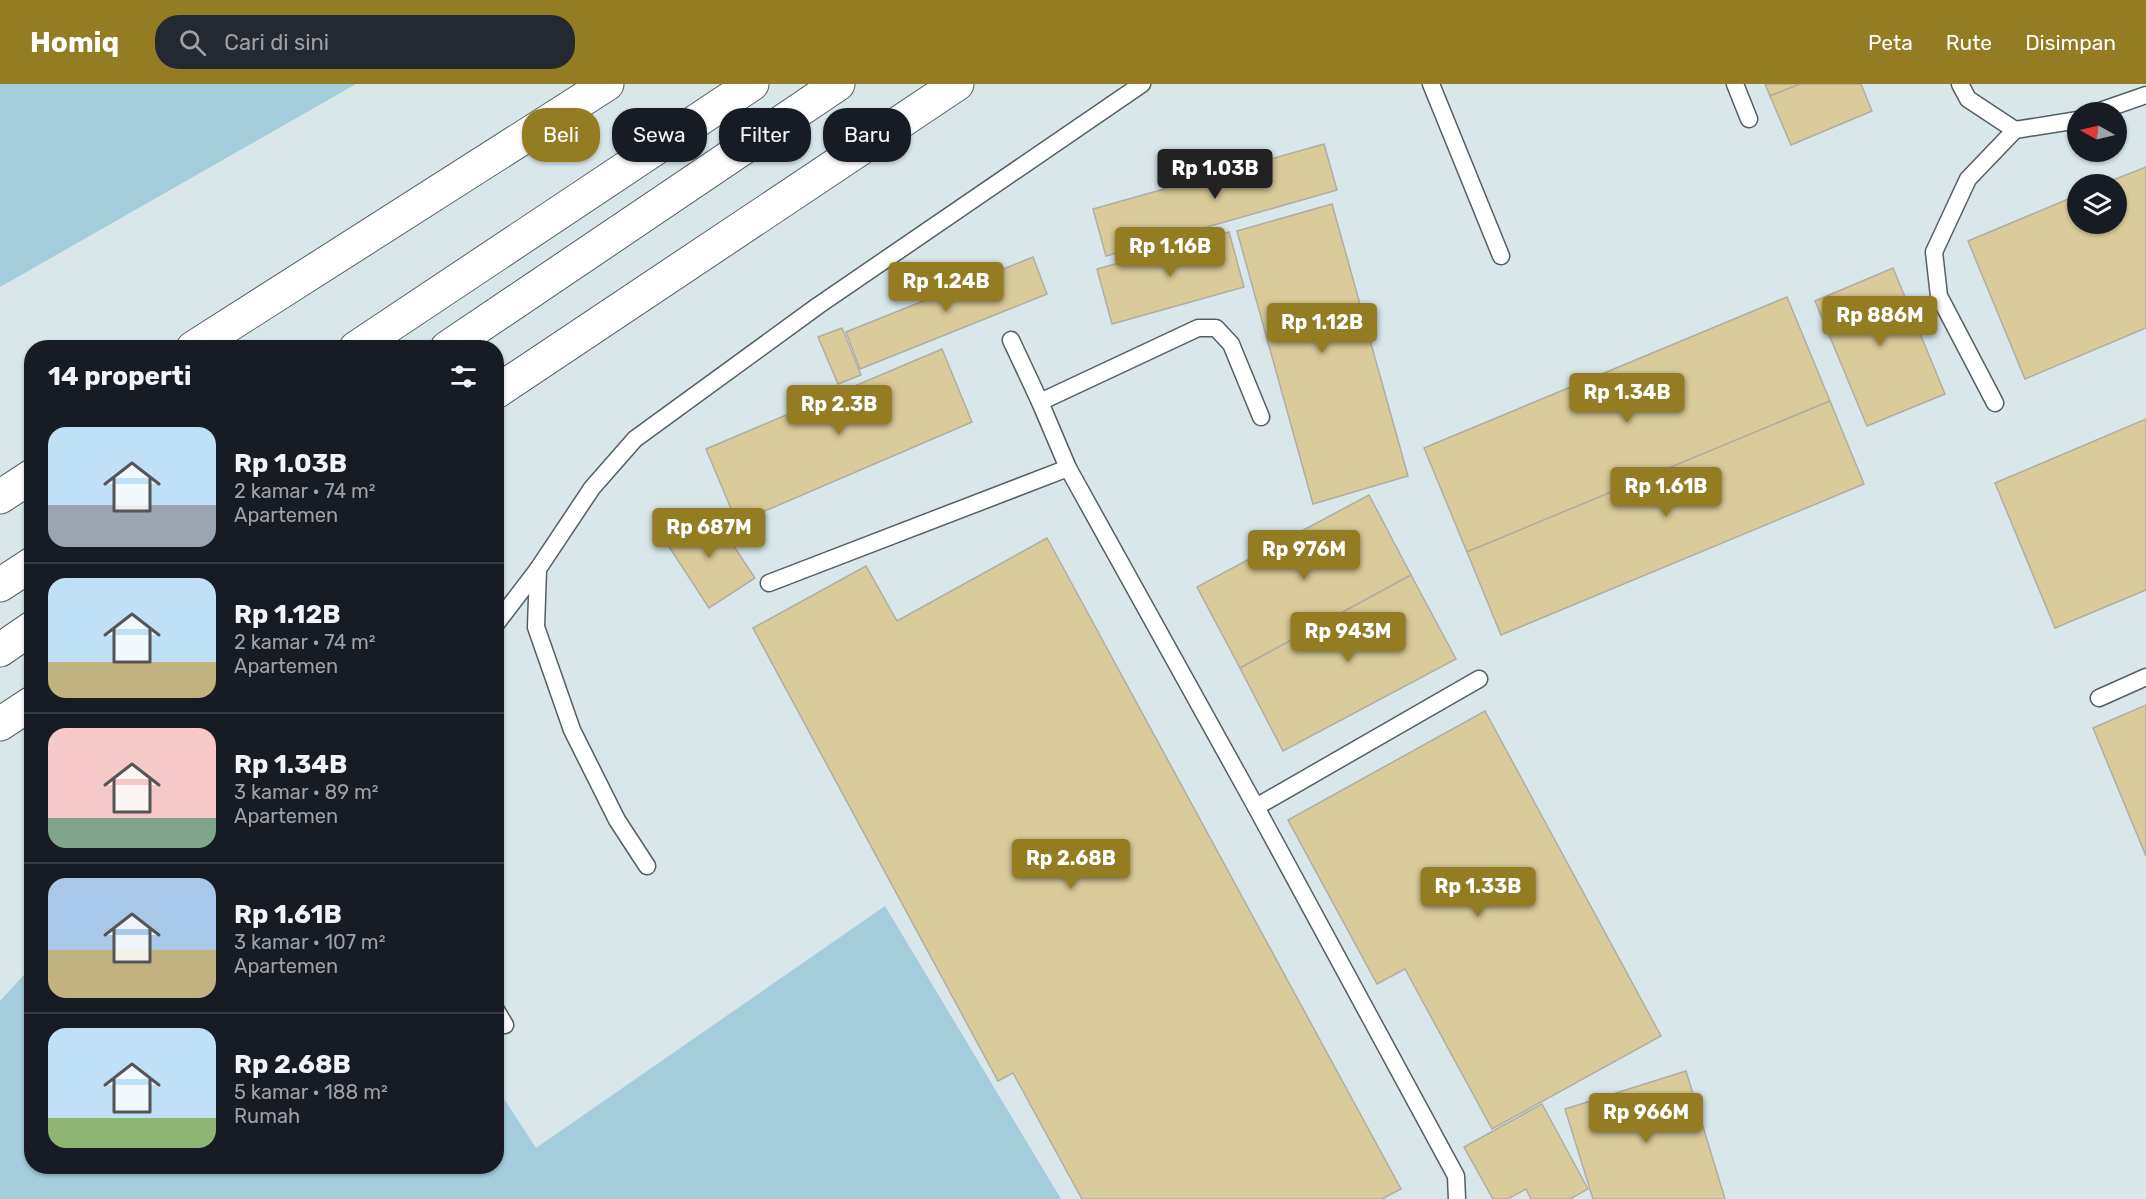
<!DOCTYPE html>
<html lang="id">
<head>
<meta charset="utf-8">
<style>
  :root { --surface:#171b24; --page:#242831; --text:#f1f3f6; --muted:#9ea1a6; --line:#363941; --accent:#947c23 }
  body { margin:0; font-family:Rubik,sans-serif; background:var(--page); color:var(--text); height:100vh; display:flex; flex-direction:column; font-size:22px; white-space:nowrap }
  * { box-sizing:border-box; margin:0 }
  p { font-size:20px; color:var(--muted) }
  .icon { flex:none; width:33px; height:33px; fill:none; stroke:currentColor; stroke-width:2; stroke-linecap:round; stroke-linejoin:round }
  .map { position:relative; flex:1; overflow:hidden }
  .drawer { position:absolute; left:24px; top:256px; width:480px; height:834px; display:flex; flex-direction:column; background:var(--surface); border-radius:24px; box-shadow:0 2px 4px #0004 }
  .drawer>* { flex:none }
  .hud { position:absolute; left:522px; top:24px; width:570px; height:54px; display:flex; gap:12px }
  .needle { width:39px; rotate:278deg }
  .buttons { position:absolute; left:2067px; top:18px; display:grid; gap:12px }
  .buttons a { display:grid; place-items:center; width:60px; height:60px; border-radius:50%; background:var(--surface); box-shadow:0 2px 4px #0004; font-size:30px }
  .price { position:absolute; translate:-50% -51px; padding:0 14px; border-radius:6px; background:var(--accent); color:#fff; font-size:20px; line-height:39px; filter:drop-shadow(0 2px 3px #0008) }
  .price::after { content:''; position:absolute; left:50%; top:36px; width:18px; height:14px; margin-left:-9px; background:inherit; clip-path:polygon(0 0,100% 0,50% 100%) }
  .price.active { background:#222; color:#fff }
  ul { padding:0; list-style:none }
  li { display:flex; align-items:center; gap:18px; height:150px; padding:0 24px }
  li+li { border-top:2px solid var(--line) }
  li span { display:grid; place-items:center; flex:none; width:168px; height:120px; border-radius:18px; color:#555 }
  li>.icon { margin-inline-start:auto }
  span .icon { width:72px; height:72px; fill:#fffc; stroke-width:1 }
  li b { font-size:26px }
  h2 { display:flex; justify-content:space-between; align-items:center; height:72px; padding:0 24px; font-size:26px }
  .chip { padding:0 21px; border-radius:24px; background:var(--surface); box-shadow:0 2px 4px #0004; font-size:21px; line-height:54px }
  .chip.active { background:var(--accent); color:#fff }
  header { display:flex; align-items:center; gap:36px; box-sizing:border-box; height:84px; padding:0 30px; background:var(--accent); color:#fff }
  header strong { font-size:28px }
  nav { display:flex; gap:33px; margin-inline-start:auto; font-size:21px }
  .search { width:420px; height:54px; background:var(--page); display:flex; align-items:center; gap:15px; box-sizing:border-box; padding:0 21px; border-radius:24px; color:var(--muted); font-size:22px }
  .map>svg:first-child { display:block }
</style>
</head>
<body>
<header>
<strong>Homiq</strong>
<div class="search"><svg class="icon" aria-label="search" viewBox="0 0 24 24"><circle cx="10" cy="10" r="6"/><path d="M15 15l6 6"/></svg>Cari di sini</div>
<nav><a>Peta</a><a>Rute</a><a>Disimpan</a></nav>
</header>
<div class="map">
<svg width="2146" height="1115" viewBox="0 0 2146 1115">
  <rect width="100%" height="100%" fill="#d9e6ea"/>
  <!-- green -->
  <g fill="#a4cddc">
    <polygon points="0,0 356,0 0,203"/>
    <polygon points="885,822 1061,1115 0,1115 0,917 31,883 32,1083 496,1083 497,1004 536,1064"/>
  </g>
  <!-- building -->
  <g fill="#dacb9a" stroke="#b0ada3" stroke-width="1.5">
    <polygon points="1765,0 1800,0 1770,12"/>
    <polygon points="1800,0 1861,0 1872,27 1791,61 1770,12"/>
    <polygon points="1324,60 1337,106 1106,172 1093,125"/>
    <polygon points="2146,83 2146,244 2025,295 1968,157 2078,111 2078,140 2116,140 2116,100 2103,100"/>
    <polygon points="1332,120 1408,392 1313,420 1237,147"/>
    <polygon points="1229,148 1244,203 1112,240 1097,185"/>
    <polygon points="1033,173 1047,210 860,285 846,248"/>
    <polygon points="1893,184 1945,310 1867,342 1815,217"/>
    <polygon points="1787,213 1830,317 1467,468 1424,364"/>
    <polygon points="842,244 861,291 838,300 818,253"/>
    <polygon points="942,265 972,338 737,439 706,365"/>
    <polygon points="1830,317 1864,400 1501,551 1467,468"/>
    <polygon points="2146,335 2146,506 2055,544 1995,399"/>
    <polygon points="1369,411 1411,491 1240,584 1197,503"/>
    <polygon points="709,425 755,494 709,524 664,455"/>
    <polygon points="1047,454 1401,1105 1382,1115 1082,1115 1013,989 998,997 753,544 866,482 897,537"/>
    <polygon points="1411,491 1456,575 1283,667 1240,584"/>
    <polygon points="2146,621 2146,772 2093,644"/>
    <polygon points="1485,627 1661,952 1492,1045 1405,885 1377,900 1288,736"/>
    <polygon points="1686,987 1725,1115 1593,1115 1565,1025"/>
    <polygon points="1542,1020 1588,1105 1570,1115 1531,1115 1526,1105 1508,1115 1493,1115 1464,1063"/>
  </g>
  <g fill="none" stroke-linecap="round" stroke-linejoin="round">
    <!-- service casing -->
    <g stroke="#545f63" stroke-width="19">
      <g id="service">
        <polyline points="1431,0 1501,172"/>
        <polyline points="1735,0 1749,35"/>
        <polyline points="1960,0 1968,15 2015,46 2078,36"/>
        <polyline points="2097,28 2146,11"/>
        <polyline points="1011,256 1040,318"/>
        <polyline points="1995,319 1939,212 1934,168 1968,95 2015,46"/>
        <polyline points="1068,384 1040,318 1198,244 1216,244 1231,260 1261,333"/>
        <polyline points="769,499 1068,384 1256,723 1456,1092 1457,1115"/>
        <polyline points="496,540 538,485"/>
        <polyline points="2099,614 2146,593"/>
        <polyline points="1256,723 1479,595"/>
        <polyline points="647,782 617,736 572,646 536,543 538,485 592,404 635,355 819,221 1142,0"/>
        <polyline points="496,926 505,941"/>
      </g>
    </g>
    <!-- motorway casing -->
    <g stroke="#545f63" stroke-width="35">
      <g id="motorway">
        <polyline points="193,264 607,0"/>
        <polyline points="356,264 752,0"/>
        <polyline points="447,264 838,0"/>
        <polyline points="496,308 957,0"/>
        <polyline points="0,413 32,392"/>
        <polyline points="0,501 32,480"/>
        <polyline points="0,566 32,544"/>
        <polyline points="0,640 32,619"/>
      </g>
    </g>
    <!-- service -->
    <use href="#service" stroke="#fff" stroke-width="16"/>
    <!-- motorway -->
    <use href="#motorway" stroke="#fff" stroke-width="33"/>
  </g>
</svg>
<div class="buttons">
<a><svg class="needle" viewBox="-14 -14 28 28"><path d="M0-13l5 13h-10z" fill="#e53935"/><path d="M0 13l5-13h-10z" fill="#9ea1a6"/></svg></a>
<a><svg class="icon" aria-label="layers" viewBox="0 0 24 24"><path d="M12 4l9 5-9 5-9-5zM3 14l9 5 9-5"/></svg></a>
</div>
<b class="price active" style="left:1215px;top:116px">Rp 1.03B</b>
<b class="price" style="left:1170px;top:194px">Rp 1.16B</b>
<b class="price" style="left:946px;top:229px">Rp 1.24B</b>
<b class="price" style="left:1880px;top:263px">Rp 886M</b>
<b class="price" style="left:1322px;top:270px">Rp 1.12B</b>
<b class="price" style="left:1627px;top:340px">Rp 1.34B</b>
<b class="price" style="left:839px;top:352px">Rp 2.3B</b>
<b class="price" style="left:1666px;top:434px">Rp 1.61B</b>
<b class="price" style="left:709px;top:475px">Rp 687M</b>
<b class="price" style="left:1304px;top:497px">Rp 976M</b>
<b class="price" style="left:1348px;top:579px">Rp 943M</b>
<b class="price" style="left:1071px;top:806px">Rp 2.68B</b>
<b class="price" style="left:1478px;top:834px">Rp 1.33B</b>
<b class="price" style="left:1646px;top:1060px">Rp 966M</b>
<div class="hud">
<a class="chip active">Beli</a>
<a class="chip">Sewa</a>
<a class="chip">Filter</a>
<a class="chip">Baru</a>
</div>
<section class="drawer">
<h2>14 properti<svg class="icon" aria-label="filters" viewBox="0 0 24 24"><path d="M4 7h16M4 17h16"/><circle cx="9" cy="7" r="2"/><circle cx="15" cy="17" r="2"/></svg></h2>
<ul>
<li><span style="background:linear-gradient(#bfe0f5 65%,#9aa5b1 0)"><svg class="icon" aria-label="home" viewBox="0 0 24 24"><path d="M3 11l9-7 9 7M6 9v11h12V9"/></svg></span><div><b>Rp 1.03B</b><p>2 kamar · 74 m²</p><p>Apartemen</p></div></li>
<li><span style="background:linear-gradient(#bfe0f5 70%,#c2b280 0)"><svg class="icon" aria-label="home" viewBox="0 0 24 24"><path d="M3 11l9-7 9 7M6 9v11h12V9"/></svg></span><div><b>Rp 1.12B</b><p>2 kamar · 74 m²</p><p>Apartemen</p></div></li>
<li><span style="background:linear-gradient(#f6c9c9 75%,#7fa58c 0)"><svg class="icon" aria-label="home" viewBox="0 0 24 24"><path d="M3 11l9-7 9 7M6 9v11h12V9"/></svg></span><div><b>Rp 1.34B</b><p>3 kamar · 89 m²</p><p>Apartemen</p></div></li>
<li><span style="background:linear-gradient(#a9c7e8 60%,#c2b280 0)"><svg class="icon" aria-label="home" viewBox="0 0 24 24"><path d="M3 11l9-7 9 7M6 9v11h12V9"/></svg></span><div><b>Rp 1.61B</b><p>3 kamar · 107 m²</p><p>Apartemen</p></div></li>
<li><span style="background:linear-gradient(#bfe0f5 75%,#8fb573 0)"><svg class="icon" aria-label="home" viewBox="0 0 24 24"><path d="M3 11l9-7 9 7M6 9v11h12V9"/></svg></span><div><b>Rp 2.68B</b><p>5 kamar · 188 m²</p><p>Rumah</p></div></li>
</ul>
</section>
</div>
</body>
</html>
